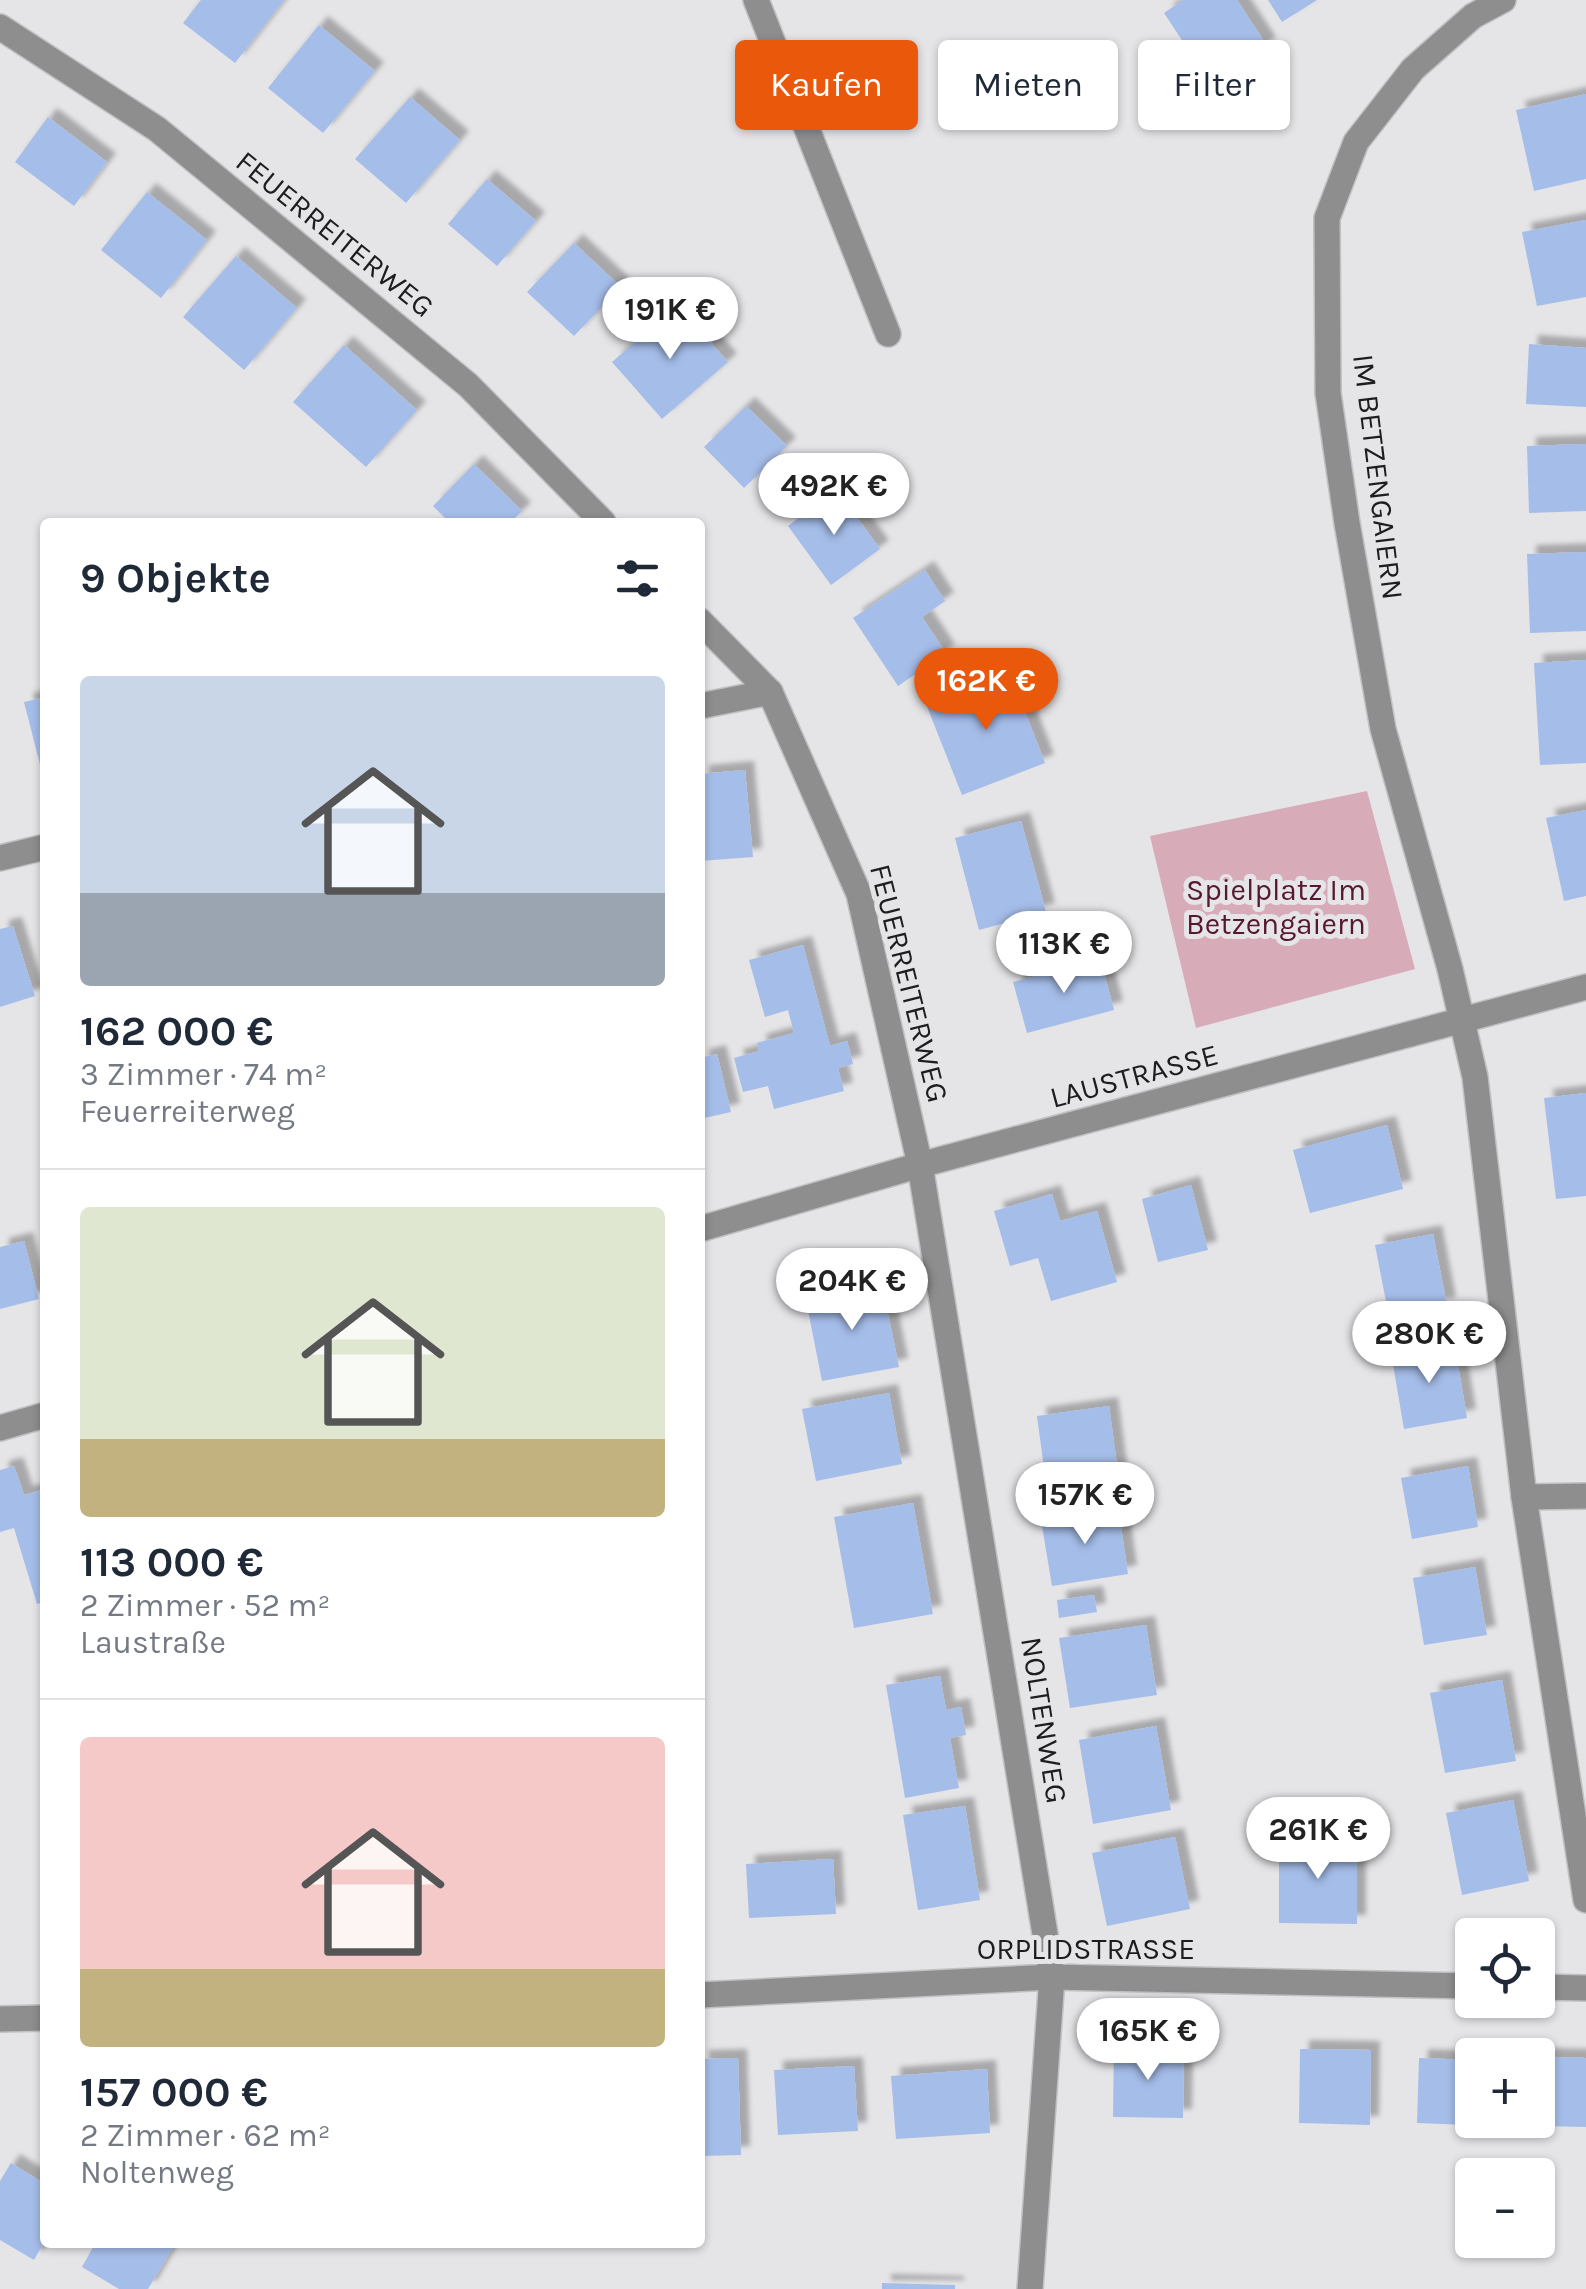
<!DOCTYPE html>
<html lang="de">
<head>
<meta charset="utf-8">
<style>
  :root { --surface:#fff; --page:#f2f2f3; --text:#1f2937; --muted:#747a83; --line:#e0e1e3; --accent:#ea580c }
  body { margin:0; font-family:Karla,sans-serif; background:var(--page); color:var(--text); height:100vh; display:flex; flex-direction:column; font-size:38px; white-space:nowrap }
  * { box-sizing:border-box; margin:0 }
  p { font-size:32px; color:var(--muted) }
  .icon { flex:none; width:55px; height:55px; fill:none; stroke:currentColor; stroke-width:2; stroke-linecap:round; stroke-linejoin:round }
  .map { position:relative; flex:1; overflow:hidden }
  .panel { position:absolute; left:40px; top:518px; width:665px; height:1730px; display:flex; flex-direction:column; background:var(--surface); border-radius:10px; box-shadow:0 2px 8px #0004 }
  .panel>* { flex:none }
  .top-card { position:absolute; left:735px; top:40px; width:700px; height:90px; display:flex; gap:20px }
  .tools { position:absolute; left:1455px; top:1918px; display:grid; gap:20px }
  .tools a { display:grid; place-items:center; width:100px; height:100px; border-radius:10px; background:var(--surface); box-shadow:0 2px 8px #0004; font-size:50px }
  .price { position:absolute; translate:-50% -85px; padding:0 22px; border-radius:35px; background:#fff; color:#222; font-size:32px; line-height:65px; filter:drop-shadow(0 2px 5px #0008) }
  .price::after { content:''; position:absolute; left:50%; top:60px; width:30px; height:22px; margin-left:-15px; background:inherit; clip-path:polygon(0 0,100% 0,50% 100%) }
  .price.selected { background:var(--accent); color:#fff }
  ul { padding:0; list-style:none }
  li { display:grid; align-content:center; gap:20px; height:530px; padding:0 40px }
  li+li { border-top:2px solid var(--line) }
  li span { display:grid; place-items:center; height:310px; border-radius:10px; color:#555 }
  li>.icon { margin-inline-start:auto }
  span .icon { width:180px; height:180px; fill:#fffc; stroke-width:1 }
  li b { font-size:42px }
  h2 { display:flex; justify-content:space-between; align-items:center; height:120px; padding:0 40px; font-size:42px }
  .tag { padding:0 35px; border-radius:10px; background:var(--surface); box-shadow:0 2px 8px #0004; font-size:35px; line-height:90px }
  .tag.selected { background:var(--accent); color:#fff }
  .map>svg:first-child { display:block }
</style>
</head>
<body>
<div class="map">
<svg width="1586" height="2289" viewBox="0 0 1586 2289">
  <defs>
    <filter id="shadow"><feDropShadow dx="9" dy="-9" stdDeviation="2.5" flood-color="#0004"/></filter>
  </defs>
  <rect width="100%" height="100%" fill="#e5e4e7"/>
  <!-- green -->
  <polygon fill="#d7abb7" points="1367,791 1415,969 1196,1028 1150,836"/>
  <!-- building -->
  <g fill="#a5bde9" filter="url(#shadow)">
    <polygon points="201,0 284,0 235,63 183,23"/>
    <polygon points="1183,0 1237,0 1267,46 1211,84 1164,13"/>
    <polygon points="1268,0 1317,0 1282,22"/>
    <polygon points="319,25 375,71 323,133 268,88"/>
    <polygon points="1586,94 1586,179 1534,191 1516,110"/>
    <polygon points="410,97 460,140 406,203 355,159"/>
    <polygon points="48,117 107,162 74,206 15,162"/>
    <polygon points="487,179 536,221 497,266 448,224"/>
    <polygon points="147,192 207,240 161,298 101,250"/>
    <polygon points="1586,220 1586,297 1537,306 1522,232"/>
    <polygon points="574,243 621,287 574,336 527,292"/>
    <polygon points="236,256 297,308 244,370 183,317"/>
    <polygon points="678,305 728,362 662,419 612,362"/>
    <polygon points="1529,344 1586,348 1586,407 1526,404"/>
    <polygon points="344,345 417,410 366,467 293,402"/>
    <polygon points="746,406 787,446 744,488 704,447"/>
    <polygon points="1586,444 1586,511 1529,513 1527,446"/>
    <polygon points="474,464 522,511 511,522 449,522 433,506"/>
    <polygon points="837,490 880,549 831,585 788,526"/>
    <polygon points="1586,552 1586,631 1530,633 1527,554"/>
    <polygon points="925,570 945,601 922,617 946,653 898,686 853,618"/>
    <polygon points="1586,660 1586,763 1540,765 1534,663"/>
    <polygon points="1009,671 1045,763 962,795 926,704"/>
    <polygon points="45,697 45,780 44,780 24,702"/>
    <polygon points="745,770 753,857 700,861 700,774"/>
    <polygon points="1586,810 1586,896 1564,901 1546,818"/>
    <polygon points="1021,821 1046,912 979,930 955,838"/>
    <polygon points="13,926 35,996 0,1007 0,929"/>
    <polygon points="803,945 830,1046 847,1041 853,1064 838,1068 844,1091 774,1109 768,1086 743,1092 734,1058 759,1051 757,1043 794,1033 788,1010 765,1017 749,960"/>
    <polygon points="1100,959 1114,1010 1027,1033 1013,982"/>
    <polygon points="717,1054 731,1112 700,1119 700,1058"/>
    <polygon points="1586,1093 1586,1196 1556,1199 1544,1098"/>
    <polygon points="1387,1125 1403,1189 1310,1213 1293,1150"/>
    <polygon points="1191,1185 1208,1250 1158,1262 1142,1199"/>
    <polygon points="1052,1194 1060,1221 1097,1211 1117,1282 1051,1301 1038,1258 1010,1266 994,1211"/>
    <polygon points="1433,1234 1447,1306 1389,1317 1375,1245"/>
    <polygon points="24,1241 39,1299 0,1309 0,1247"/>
    <polygon points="882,1285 899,1367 822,1381 806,1300"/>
    <polygon points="1454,1342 1467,1418 1404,1429 1391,1353"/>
    <polygon points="889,1393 902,1464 816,1481 802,1409"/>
    <polygon points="1109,1406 1119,1480 1047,1490 1037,1416"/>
    <polygon points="14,1466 24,1495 45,1489 45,1602 37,1604 14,1528 0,1532 0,1470"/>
    <polygon points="1468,1466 1478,1527 1412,1539 1401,1478"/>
    <polygon points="913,1503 933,1614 854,1628 834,1517"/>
    <polygon points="1118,1507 1128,1574 1052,1586 1041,1520"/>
    <polygon points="1475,1567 1487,1635 1424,1645 1413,1578"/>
    <polygon points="1094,1595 1097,1612 1059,1618 1057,1600"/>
    <polygon points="1146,1625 1157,1695 1070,1708 1059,1638"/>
    <polygon points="940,1676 946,1710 961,1707 966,1735 950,1738 959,1788 905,1798 886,1685"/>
    <polygon points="1502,1680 1516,1761 1445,1773 1430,1693"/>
    <polygon points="1156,1726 1171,1810 1093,1824 1079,1740"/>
    <polygon points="1513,1800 1529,1881 1462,1895 1446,1813"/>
    <polygon points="965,1806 980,1900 918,1910 903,1815"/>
    <polygon points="1175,1837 1190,1909 1107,1926 1092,1853"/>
    <polygon points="1357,1840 1357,1924 1279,1923 1279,1841"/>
    <polygon points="833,1859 836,1914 749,1918 746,1864"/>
    <polygon points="1114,2047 1184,2049 1183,2118 1113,2117"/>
    <polygon points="1300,2049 1371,2050 1370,2125 1299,2123"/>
    <polygon points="1543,2057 1586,2058 1586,2127 1542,2126"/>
    <polygon points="738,2058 741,2155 700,2156 700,2059"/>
    <polygon points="1419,2058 1472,2060 1472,2120 1495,2120 1494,2126 1417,2123"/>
    <polygon points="854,2066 858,2131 778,2135 774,2070"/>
    <polygon points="987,2069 990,2133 896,2139 891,2076"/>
    <polygon points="11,2163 45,2184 45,2241 34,2260 0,2240 0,2181"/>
    <polygon points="96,2242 176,2242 148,2289 119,2289 82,2267"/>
    <polygon points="882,2283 955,2285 955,2289 882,2289"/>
  </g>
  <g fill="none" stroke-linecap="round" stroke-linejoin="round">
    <!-- minor casing -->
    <g stroke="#c1c0c3" stroke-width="28">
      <g id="minor">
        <polyline points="756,0 888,334"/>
        <polyline points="1503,0 1473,16 1413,69 1356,142 1327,218 1328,393 1347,523 1383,729 1450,969 1475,1077 1524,1497 1586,1900"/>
        <polyline points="0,27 157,129 468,385 603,522"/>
        <polyline points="700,621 770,692 859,894 920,1165 1052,1977 1030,2289"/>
        <polyline points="700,706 770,692"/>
        <polyline points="0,858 45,847"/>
        <polyline points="700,1229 920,1165 1586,987"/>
        <polyline points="0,1428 45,1415"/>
        <polyline points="1524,1497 1586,1496"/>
        <polyline points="1538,1987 1586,1988"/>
        <polyline points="700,1995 1052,1977 1472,1986"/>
        <polyline points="0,2019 45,2018"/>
      </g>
    </g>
    <!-- minor -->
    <use href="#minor" stroke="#8f8e8f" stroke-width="25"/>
  </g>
  <g text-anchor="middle" stroke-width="10" stroke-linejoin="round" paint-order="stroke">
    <!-- street labels -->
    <g font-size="30" fill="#1d1d1e" stroke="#e5e4e7">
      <text transform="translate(335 234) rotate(39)" y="10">FEUERREITERWEG</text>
      <text transform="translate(1378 477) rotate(83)" y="10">IM BETZENGAIERN</text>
      <text transform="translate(909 983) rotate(76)" y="10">FEUERREITERWEG</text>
      <text transform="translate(1134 1076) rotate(-15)" y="10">LAUSTRASSE</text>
      <text transform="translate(1044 1720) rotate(81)" y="10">NOLTENWEG</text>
      <text x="1086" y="1959">ORPLIDSTRASSE</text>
    </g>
    <!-- park labels -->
    <g font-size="30" fill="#57172f" stroke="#e5e4e7">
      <text x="1276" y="900">Spielplatz Im<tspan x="1276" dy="34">Betzengaiern</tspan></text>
    </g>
  </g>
</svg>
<div class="tools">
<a><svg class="icon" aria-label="locate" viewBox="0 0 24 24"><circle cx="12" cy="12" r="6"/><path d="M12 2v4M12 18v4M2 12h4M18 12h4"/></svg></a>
<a>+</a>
<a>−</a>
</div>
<b class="price" style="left:670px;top:362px">191K €</b>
<b class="price" style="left:834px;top:538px">492K €</b>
<b class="price selected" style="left:986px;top:733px">162K €</b>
<b class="price" style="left:1064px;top:996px">113K €</b>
<b class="price" style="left:852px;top:1333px">204K €</b>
<b class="price" style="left:1429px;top:1386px">280K €</b>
<b class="price" style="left:1085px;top:1547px">157K €</b>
<b class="price" style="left:1318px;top:1882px">261K €</b>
<b class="price" style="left:1148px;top:2083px">165K €</b>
<div class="top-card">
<a class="tag selected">Kaufen</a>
<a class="tag">Mieten</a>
<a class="tag">Filter</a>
</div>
<section class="panel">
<h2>9 Objekte<svg class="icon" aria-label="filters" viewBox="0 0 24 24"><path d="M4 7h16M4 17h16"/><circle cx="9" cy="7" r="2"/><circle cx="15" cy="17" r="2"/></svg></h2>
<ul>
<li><span style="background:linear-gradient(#c9d6e8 70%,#9aa5b1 0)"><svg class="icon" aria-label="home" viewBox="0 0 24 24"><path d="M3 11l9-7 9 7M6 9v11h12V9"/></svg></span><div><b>162 000 €</b><p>3 Zimmer · 74 m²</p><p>Feuerreiterweg</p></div></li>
<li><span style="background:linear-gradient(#dfe7d0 75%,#c2b280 0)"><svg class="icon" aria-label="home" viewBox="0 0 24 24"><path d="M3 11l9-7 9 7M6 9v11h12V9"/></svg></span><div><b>113 000 €</b><p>2 Zimmer · 52 m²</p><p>Laustraße</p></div></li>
<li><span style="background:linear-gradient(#f6c9c9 75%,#c2b280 0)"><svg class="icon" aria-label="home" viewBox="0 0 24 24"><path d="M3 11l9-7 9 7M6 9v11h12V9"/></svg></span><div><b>157 000 €</b><p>2 Zimmer · 62 m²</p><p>Noltenweg</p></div></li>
</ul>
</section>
</div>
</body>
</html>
